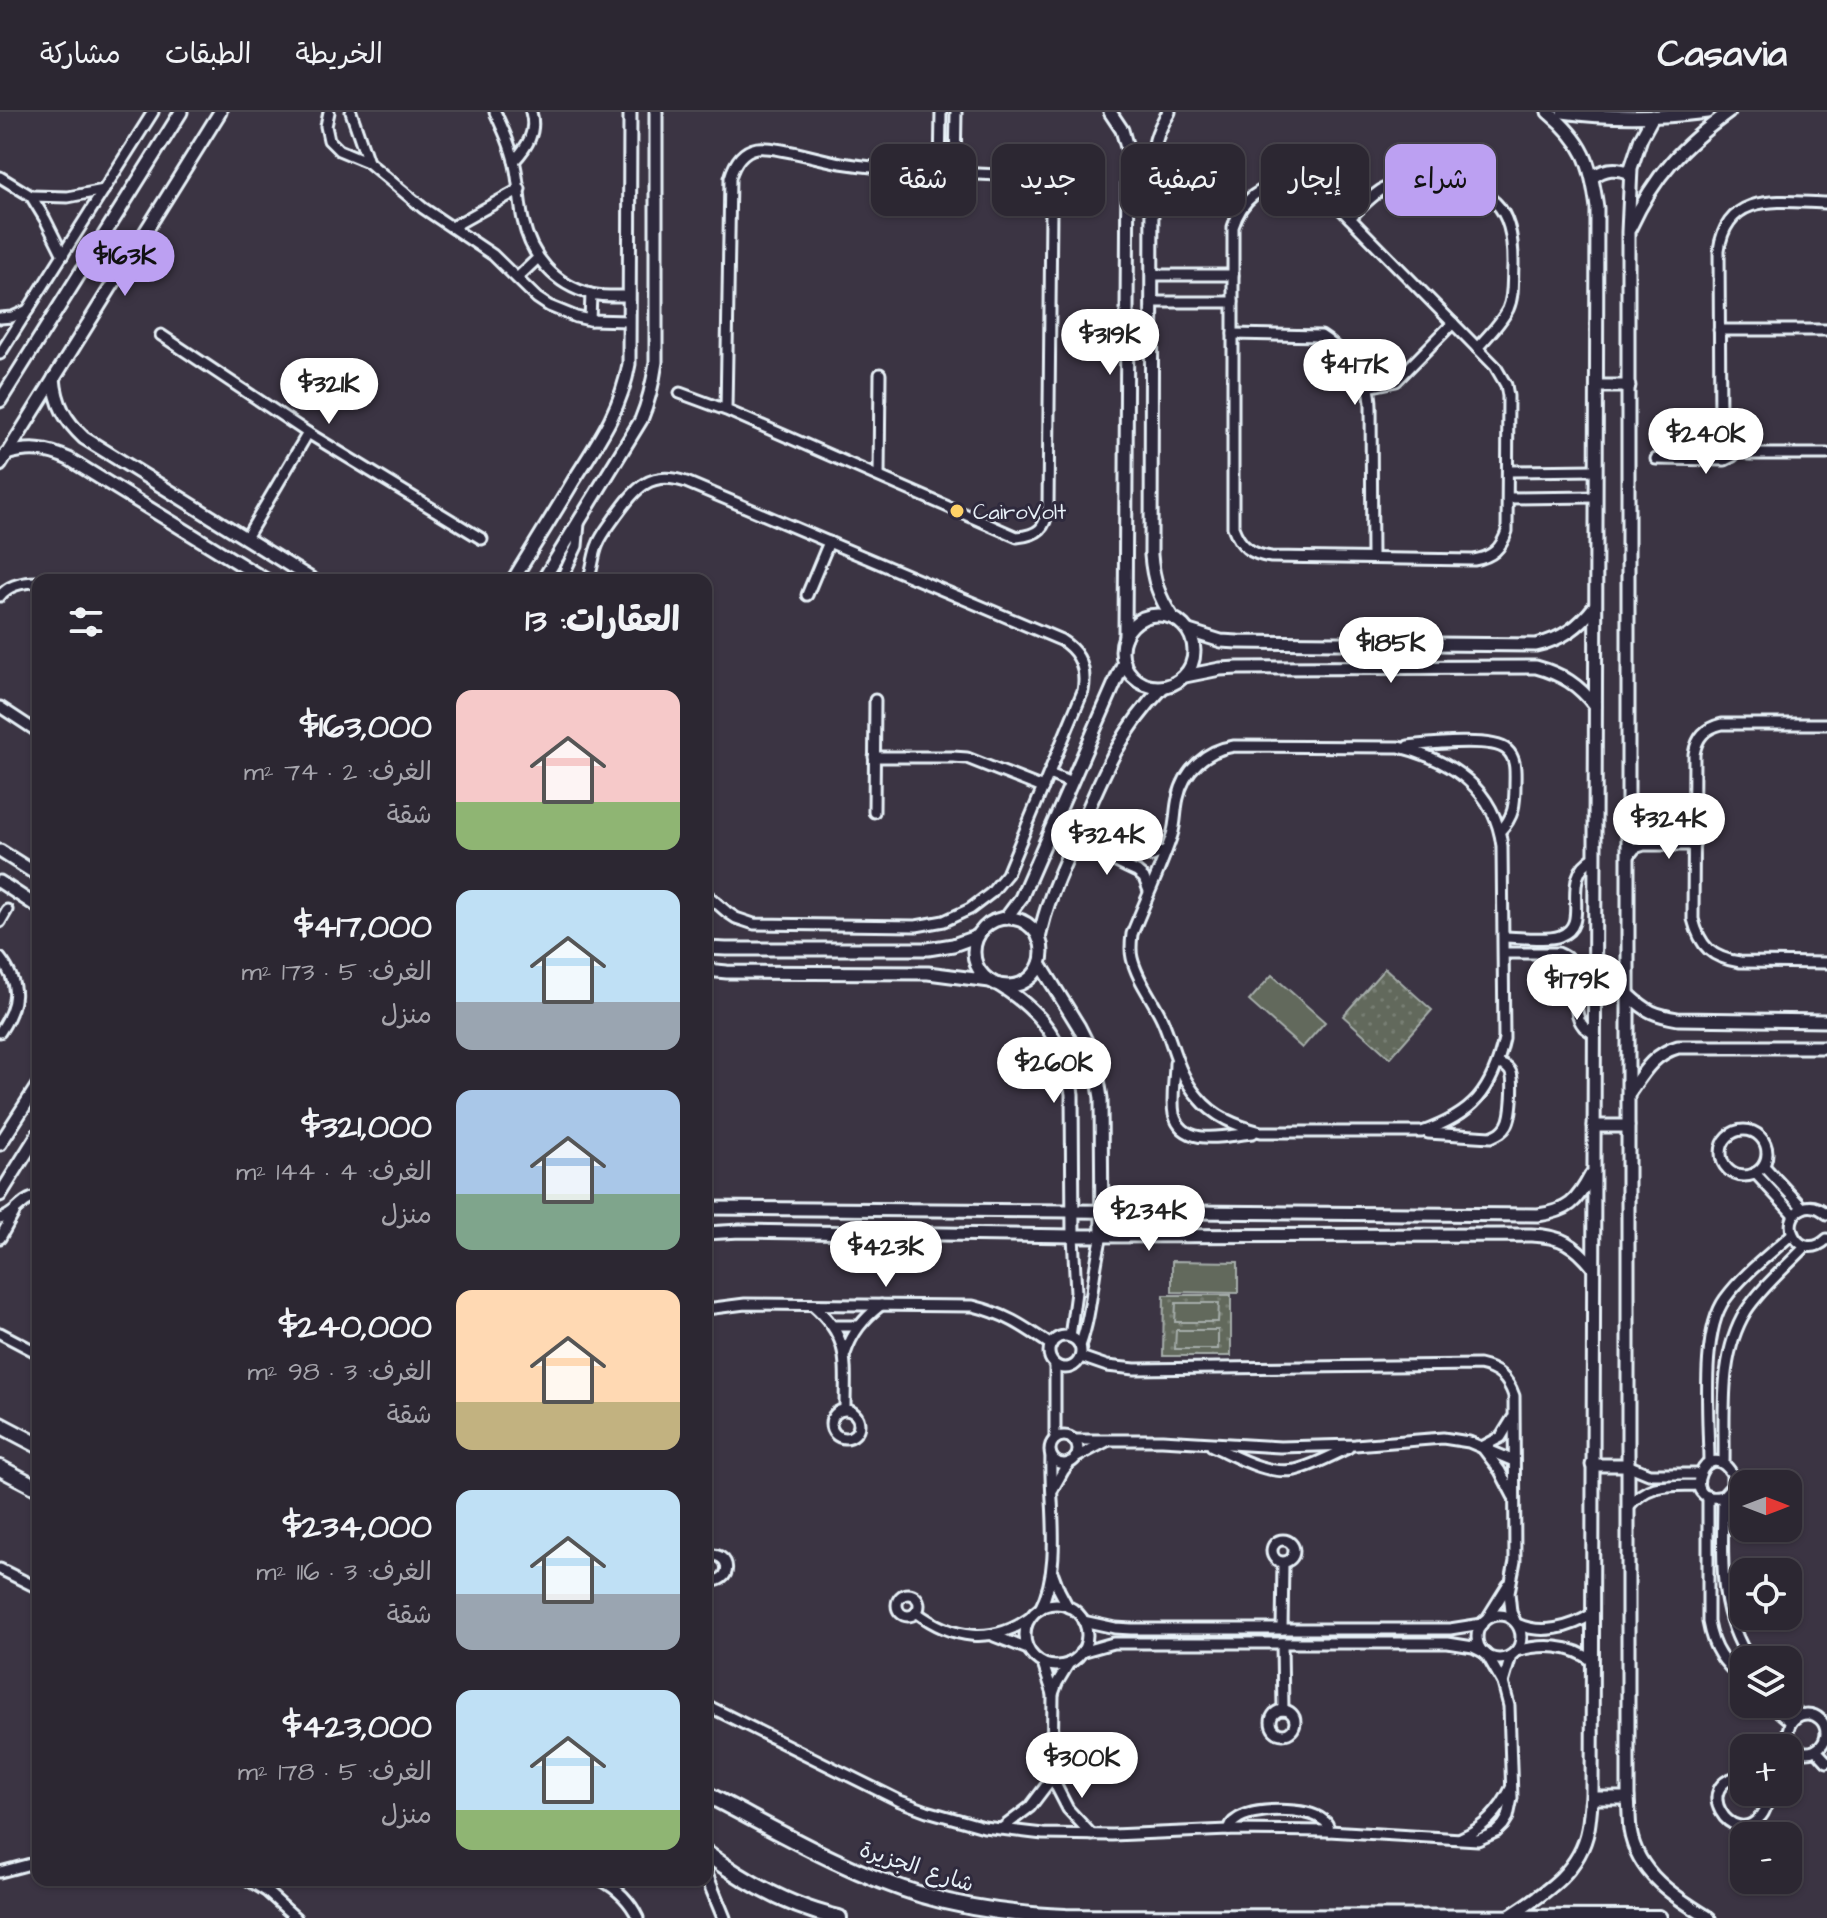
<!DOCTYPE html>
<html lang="ar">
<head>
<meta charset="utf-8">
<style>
  :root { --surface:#2c2732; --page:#38333e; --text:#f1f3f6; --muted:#a6a5ac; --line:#48444d; --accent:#bca0f2 }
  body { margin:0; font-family:"Architects Daughter","Playpen Sans Arabic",sans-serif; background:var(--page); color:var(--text); direction:rtl; height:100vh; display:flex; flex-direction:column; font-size:30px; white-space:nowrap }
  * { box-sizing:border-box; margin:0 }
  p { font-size:26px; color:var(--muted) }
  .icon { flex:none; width:44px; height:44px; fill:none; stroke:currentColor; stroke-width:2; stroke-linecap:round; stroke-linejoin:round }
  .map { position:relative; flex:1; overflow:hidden; direction:ltr }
  .drawer { position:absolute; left:32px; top:462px; width:680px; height:1312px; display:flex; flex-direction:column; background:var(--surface); border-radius:16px; box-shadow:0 2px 6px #0004,0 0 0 2px var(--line); direction:rtl }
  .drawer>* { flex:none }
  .hud { position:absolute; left:736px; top:32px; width:760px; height:72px; direction:rtl; display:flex; gap:16px }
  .needle { width:52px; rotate:90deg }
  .fabs { position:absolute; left:1730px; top:1358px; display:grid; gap:16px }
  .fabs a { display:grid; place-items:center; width:72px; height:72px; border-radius:16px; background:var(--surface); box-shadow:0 2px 6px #0004,0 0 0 2px var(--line); font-size:40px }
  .price { position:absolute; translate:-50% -68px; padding:0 18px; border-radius:28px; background:#fff; color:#222; font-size:26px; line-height:52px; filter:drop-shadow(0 2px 4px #0008) }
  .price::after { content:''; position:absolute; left:50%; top:48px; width:24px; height:18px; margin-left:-12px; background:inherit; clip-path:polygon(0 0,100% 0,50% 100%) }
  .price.on { background:var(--accent); color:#111 }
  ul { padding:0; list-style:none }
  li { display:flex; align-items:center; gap:24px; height:200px; padding:0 32px }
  li span { display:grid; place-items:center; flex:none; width:224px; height:160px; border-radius:16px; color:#555 }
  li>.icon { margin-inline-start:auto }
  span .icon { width:96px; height:96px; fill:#fffc; stroke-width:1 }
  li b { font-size:34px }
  h2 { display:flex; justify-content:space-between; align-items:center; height:96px; padding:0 32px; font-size:34px }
  .tag { padding:0 28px; border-radius:16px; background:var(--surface); box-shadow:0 2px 6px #0004,0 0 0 2px var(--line); font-size:28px; line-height:72px }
  .tag.on { background:var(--accent); color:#111 }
  header { display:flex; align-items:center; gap:48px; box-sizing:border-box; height:112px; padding:0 40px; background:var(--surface); border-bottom:2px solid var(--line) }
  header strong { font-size:38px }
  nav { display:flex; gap:44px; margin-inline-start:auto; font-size:28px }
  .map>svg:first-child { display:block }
</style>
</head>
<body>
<header>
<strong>Casavia</strong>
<nav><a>الخريطة</a><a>الطبقات</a><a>مشاركة</a></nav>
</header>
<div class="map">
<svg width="1827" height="1806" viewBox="0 0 1827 1806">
  <defs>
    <pattern id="grass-dots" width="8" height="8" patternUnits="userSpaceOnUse" patternTransform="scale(2)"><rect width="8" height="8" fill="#62695c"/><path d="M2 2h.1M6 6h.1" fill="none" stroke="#787f74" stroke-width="1.8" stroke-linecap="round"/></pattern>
  </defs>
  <rect width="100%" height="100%" fill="#3b3443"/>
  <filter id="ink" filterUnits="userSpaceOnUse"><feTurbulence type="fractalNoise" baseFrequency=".0125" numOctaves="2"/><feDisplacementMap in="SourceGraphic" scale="16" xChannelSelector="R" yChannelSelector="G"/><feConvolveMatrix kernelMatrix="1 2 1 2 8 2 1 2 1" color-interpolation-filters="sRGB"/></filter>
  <g filter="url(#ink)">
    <!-- grass -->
    <g fill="url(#grass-dots)" stroke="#a5adaa" stroke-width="2">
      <polygon points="1385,856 1432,898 1390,946 1343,904"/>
      <polygon points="1164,1183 1231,1183 1231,1244 1163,1244"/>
    </g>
    <!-- garden -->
    <g fill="#62695c" stroke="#a5adaa" stroke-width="2">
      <polygon points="1272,863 1325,910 1302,936 1249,889"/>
      <polygon points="1172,1149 1238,1150 1238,1181 1172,1180"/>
      <polygon points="1176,1191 1219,1191 1218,1210 1175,1210"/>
      <polygon points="1176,1218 1218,1218 1218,1237 1175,1237"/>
    </g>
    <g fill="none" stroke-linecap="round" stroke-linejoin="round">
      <!-- minor casing -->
      <g stroke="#e8f1f8" stroke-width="15">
        <g id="minor">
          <polyline points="329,0 326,14 329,28 339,38 368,50 423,96 493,143 537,186 549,194 576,205 590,208 629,209"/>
          <polyline points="351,0 368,50"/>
          <path d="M495 0C503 17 511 34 515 53 519 71 519 90 523 108 531 145 555 173 591 182 604 185 617 184 629 184"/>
          <path d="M514 49C527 35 537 20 531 0"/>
          <polyline points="940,60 941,0"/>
          <polyline points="955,60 956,0"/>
          <polyline points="0,65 31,84 45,107 63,143"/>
          <path d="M1290 71C1306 73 1318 79 1332 88L1495 254 1506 273 1508 284 1507 419C1501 437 1492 445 1474 448L1271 445C1250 442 1240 434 1233 415V115C1242 86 1260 74 1290 71Z"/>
          <polyline points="31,84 68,85 104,78"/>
          <path d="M1827 91C1782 90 1727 78 1719 138L1720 311C1725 327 1733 335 1749 342H1827"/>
          <path d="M1350 106C1360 96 1371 84 1383 77 1398 70 1416 72 1432 73 1492 74 1514 92 1513 154 1512 168 1514 184 1508 197 1501 211 1488 224 1477 236"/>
          <polyline points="452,115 520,77"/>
          <polyline points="1152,163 1233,163"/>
          <polyline points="517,166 538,146"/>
          <polyline points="1152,190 1233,190"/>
          <polyline points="0,206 12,205 28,198"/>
          <polyline points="590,208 591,182"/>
          <polyline points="1719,218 1827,218"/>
          <path d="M1233 222 1321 224C1334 232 1362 259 1368 274 1370 280 1371 287 1371 294L1372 446"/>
          <polyline points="161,223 308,321 482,427"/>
          <polyline points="0,242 153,0"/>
          <polyline points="1368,275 1396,269 1453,211"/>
          <path d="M680 281 726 298 730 66C734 52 741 39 757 36 773 33 822 48 841 51 900 60 960 61 1019 64 1041 68 1047 77 1051 98L1048 395C1046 416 1039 423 1017 425L726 298"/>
          <polyline points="1656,347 1725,348 1733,344 1738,337"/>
          <polyline points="1508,359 1596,358"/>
          <polyline points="879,364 880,262"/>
          <polyline points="1508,386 1596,385"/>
          <polyline points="246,426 308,321"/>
          <polyline points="561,468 577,434 579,411"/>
          <path d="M588 468C593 456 593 443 598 432 602 422 609 414 615 405 635 378 649 357 686 370L1061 528C1080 540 1087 557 1083 579L1007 762 991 781 970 797 944 809 916 814 754 812 736 806 727 800 706 782"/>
          <polyline points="807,483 829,430"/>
          <path d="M0 484C9 472 24 470 38 470"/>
          <polyline points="0,595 38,620"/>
          <path d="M1827 612H1722C1705 616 1697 625 1694 642L1693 807C1700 835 1712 846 1740 850L1827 851"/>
          <path d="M1234 634 1399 635C1451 648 1495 677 1502 734L1504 927C1492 980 1473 1002 1422 1020H1261C1237 1014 1214 1005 1198 985 1178 963 1174 934 1162 907 1153 887 1137 868 1132 846 1130 838 1131 830 1132 822 1145 789 1161 756 1172 723 1176 711 1175 698 1178 686 1184 658 1206 638 1234 634Z"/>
          <path d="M1408 634C1428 632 1493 625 1507 638 1517 647 1515 661 1515 673 1515 692 1514 705 1500 719"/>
          <polyline points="874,645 953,645 967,646 1043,676"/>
          <polyline points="1049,662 1071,671"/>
          <polyline points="874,700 875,588"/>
          <path d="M1629 707C1643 725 1673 719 1694 719"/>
          <polyline points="1082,711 1085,717 1090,722 1144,744 1152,744 1166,738"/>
          <path d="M1068 742C1090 732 1117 752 1137 760L1144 766 1149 779"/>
          <polyline points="1629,744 1635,736 1644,733 1694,733"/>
          <polyline points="0,810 7,798"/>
          <path d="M1504 825C1520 825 1547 829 1560 824 1594 812 1556 766 1595 745"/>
          <path d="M1504 841H1558C1594 855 1564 892 1584 915 1584 915 1593 922 1594 922"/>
          <path d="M0 846C21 873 18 893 0 920"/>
          <path d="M1175 951C1175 967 1171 987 1174 1002 1183 1037 1228 1023 1253 1021"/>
          <circle cx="1744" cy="1041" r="23"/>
          <path d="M1428 1021 1491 1025C1498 1022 1503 1020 1507 1013 1512 1005 1515 967 1510 959 1507 954 1504 954 1499 952"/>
          <polyline points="1764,1054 1803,1096"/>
          <polyline points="1755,1061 1794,1103"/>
          <path d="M1827 1102C1820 1096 1812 1092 1803 1096 1776 1108 1800 1152 1827 1127"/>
          <path d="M0 1107C18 1102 20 1087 38 1085"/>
          <polyline points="0,1126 14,1101"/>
          <path d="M813 1193C851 1226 845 1251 845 1297"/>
          <path d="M706 1197 745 1192 973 1194C1006 1202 1023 1214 1051 1233"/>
          <polyline points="834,1214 858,1214"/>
          <polyline points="0,1221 38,1241"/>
          <circle cx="1065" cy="1240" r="16"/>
          <polyline points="1070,1225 1076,1180 1073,1124"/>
          <path d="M1080 1234C1093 1198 1092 1160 1102 1124"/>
          <path d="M845 1242C852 1221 863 1207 881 1193"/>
          <path d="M1081 1245 1107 1254 1135 1257 1479 1253C1498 1257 1508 1266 1514 1284L1515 1449 1509 1480 1511 1500 1515 1509"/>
          <polyline points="1055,1253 1055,1327"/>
          <circle cx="845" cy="1312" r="14"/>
          <polyline points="1512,1307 1501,1325 1482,1335 1500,1359 1513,1384"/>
          <circle cx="1064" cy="1338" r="14"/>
          <polyline points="1073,1328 1162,1328 1280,1335 1355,1333 1443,1326 1469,1330 1514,1349"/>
          <path d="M1212 1334C1237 1345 1266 1363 1295 1358 1313 1354 1331 1344 1348 1336"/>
          <polyline points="1075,1346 1107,1329"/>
          <path d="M1709 1351C1709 1308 1700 1221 1725 1187 1743 1162 1770 1142 1792 1122"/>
          <path d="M1724 1352C1725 1302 1718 1244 1746 1199 1762 1175 1786 1155 1805 1135"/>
          <polyline points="1627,1353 1649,1362 1699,1362"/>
          <polyline points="1053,1377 1063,1359 1070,1350"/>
          <path d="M1708 1384V1510C1713 1538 1723 1550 1744 1569"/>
          <path d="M1723 1384C1676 1396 1707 1320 1732 1362V1374L1723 1384C1723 1443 1716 1496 1750 1548"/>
          <path d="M1628 1395C1649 1370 1668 1374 1698 1373"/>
          <circle cx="1283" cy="1439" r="11"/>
          <path d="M706 1444C733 1437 734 1475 706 1468"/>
          <polyline points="0,1457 38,1476"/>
          <polyline points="1053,1462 1059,1478 1068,1495"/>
          <circle cx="908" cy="1493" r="11"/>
          <circle cx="1056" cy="1523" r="31"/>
          <path d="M1040 1497C1063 1454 1049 1391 1051 1343"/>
          <path d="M916 1500C952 1527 992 1533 1030 1506"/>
          <circle cx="1499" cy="1525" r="22"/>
          <polyline points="1488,1505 1508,1473"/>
          <polyline points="1083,1509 1115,1516 1131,1517 1450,1517 1482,1512"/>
          <path d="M1517 1512C1541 1523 1571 1516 1592 1502"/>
          <polyline points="1282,1517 1283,1451"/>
          <polyline points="994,1524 1028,1537"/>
          <polyline points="1282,1531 1283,1598"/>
          <path d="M1516 1539C1541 1532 1572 1532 1592 1549"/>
          <polyline points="1081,1540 1113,1531 1448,1531 1473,1535 1485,1541"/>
          <polyline points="1069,1551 1057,1571 1053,1582 1052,1666 1068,1697 1092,1723"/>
          <polyline points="1043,1552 1053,1582"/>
          <polyline points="1503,1571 1511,1544"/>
          <polyline points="1788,1590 1800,1603"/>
          <polyline points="1770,1592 1791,1610"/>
          <polyline points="706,1593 900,1689 927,1699 984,1715 1043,1722 1112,1723 1229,1718 1329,1719 1478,1728 1496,1720 1503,1713 1508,1705 1512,1686 1509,1594 1503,1571 1487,1543"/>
          <circle cx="1283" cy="1610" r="12"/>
          <circle cx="1807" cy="1621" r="19"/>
          <polyline points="1816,1638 1827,1650"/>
          <polyline points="1788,1651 1799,1639"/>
          <path d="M1744 1664C1688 1669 1732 1740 1761 1704 1767 1697 1767 1688 1765 1680"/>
          <polyline points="1001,1717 1030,1695 1052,1666"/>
          <path d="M1229 1718C1231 1713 1231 1711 1236 1708 1252 1695 1307 1695 1323 1708 1328 1711 1328 1714 1329 1719"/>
          <path d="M1461 1726C1484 1716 1500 1699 1511 1676"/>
          <polyline points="0,1760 38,1750"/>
          <polyline points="248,1768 266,1779 296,1806"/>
          <path d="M601 1768C618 1777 630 1789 638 1806"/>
        </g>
      </g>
      <!-- tertiary casing -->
      <g stroke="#e8f1f8" stroke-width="17">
        <g id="tertiary">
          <polyline points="1110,0 1122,18 1128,39 1125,525"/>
          <path d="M1169 0C1154 24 1154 34 1152 61L1151 443C1153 468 1159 485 1172 505"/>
          <path d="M1563 0C1611 7 1659 6 1708 0"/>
          <path d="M1653 4 1641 26 1631 56 1628 120V1686C1629 1697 1629 1708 1630 1718 1637 1762 1675 1785 1709 1806"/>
          <path d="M1593 65C1605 56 1616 55 1630 61"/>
          <path d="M1630 116C1655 62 1682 34 1729 0"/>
          <path d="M54 266C56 292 65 308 84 326L313 468"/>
          <polyline points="1597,274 1629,274"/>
          <polyline points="0,289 181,0"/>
          <path d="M6 342C30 335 47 337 69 347L266 468"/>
          <polyline points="0,353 220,0"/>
          <path d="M513 468C533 435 554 402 574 368 598 330 621 298 629 252L630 0"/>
          <path d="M543 468 641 308C649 289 653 271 656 250V0"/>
          <circle cx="1158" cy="539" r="36"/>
          <path d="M1189 519 1221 529 1238 530 1536 533C1562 527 1579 515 1595 494"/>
          <path d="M1185 564 1220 557 1238 556 1536 555C1562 562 1579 573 1595 594"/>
          <polyline points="0,739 38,763"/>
          <polyline points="0,770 38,795"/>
          <polyline points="1006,806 1021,786 1124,550"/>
          <circle cx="1008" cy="840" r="34"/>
          <path d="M1039 827C1046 790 1062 757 1077 723 1102 665 1118 622 1163 575"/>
          <polyline points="706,836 726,837 928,837 953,833 978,824"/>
          <polyline points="1040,852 1079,915 1090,937 1097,961 1101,986 1102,1124"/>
          <polyline points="706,858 727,860 928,861 990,869"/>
          <path d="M999 873C1043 900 1064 931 1072 982L1073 1124"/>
          <path d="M1629 883C1647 900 1655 903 1678 907L1827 909"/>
          <path d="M1629 981C1643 961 1653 942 1678 935H1827"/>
          <polyline points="1594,1014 1628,1014"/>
          <polyline points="0,1032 38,973"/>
          <polyline points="0,1083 38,1022"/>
          <path d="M706 1096 1538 1103C1568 1099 1577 1090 1591 1063"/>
          <path d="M706 1121 740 1119 1073 1124 1531 1123C1561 1124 1574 1132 1593 1155"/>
          <polyline points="1592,1353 1627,1353"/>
          <polyline points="1592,1686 1628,1686"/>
          <polyline points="706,1762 724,1806"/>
          <path d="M1510 1804C1543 1782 1580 1760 1588 1717 1590 1707 1590 1696 1592 1686L1597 96C1591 51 1584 30 1548 0"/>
        </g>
      </g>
      <!-- primary casing -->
      <g stroke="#e8f1f8" stroke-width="20">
        <g id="primary">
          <polyline points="0,1313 38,1333"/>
          <polyline points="0,1356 38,1376"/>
          <path d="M706 1682C776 1718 846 1760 922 1783 969 1797 1017 1803 1066 1805L1659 1806"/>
          <path d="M706 1741C745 1770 791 1795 839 1806"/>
        </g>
      </g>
      <!-- minor -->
      <use href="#minor" stroke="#2f2a3d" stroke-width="9"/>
      <!-- tertiary -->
      <use href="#tertiary" stroke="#2f2a3d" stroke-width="11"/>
      <!-- primary -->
      <use href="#primary" stroke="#2f2a3d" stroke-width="14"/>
    </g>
  </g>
  <!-- markers -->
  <circle fill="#ffd166" stroke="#2f2a3d" stroke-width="3" cx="957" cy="399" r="8"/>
  <g text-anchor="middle" stroke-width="6" stroke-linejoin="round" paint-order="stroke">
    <!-- poi labels -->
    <g font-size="22" fill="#e8f1f8" stroke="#2f2a3d" text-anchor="start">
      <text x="973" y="407">CairoVolt</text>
    </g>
    <!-- street labels -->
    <g font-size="22" fill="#e8f1f8" stroke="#2f2a3d">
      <text transform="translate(917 1754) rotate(18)" y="8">شارع الجزيرة</text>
    </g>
  </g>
</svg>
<div class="fabs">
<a><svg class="needle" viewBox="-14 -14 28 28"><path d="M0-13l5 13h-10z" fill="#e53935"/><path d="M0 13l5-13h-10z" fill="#a6a5ac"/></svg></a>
<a><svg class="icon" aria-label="locate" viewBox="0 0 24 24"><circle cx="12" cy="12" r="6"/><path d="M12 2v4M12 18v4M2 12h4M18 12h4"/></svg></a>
<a><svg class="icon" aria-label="layers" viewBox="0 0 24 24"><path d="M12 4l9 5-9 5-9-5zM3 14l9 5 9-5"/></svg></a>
<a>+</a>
<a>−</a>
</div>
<b class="price on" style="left:125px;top:186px">$163K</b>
<b class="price" style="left:1110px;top:265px">$319K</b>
<b class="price" style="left:1355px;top:295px">$417K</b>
<b class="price" style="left:329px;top:314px">$321K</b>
<b class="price" style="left:1706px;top:364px">$240K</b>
<b class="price" style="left:1391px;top:573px">$185K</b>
<b class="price" style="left:1669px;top:749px">$324K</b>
<b class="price" style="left:1107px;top:765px">$324K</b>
<b class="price" style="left:1577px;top:910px">$179K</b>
<b class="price" style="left:1054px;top:993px">$260K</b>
<b class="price" style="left:1149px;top:1141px">$234K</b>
<b class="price" style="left:886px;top:1177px">$423K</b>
<b class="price" style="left:1082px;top:1688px">$300K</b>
<div class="hud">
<a class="tag on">شراء</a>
<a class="tag">إيجار</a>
<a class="tag">تصفية</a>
<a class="tag">جديد</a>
<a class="tag">شقة</a>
</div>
<section class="drawer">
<h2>العقارات: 13<svg class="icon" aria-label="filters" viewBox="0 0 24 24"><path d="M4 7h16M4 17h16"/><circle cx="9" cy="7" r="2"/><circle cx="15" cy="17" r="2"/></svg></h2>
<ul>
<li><span style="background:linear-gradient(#f6c9c9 70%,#8fb573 0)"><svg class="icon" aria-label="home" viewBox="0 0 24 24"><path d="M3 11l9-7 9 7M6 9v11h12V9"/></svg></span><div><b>$163,000</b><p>الغرف: 2 · 74 m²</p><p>شقة</p></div></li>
<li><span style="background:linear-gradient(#bfe0f5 70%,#9aa5b1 0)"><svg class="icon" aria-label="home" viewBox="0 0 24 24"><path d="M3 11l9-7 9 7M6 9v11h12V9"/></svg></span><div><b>$417,000</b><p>الغرف: 5 · 173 m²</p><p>منزل</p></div></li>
<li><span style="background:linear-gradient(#a9c7e8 65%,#7fa58c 0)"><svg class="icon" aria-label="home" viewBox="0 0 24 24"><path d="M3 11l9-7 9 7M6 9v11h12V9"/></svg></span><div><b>$321,000</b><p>الغرف: 4 · 144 m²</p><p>منزل</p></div></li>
<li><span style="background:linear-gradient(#ffd9b3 70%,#c2b280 0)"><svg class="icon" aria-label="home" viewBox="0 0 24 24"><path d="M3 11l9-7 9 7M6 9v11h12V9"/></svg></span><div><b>$240,000</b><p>الغرف: 3 · 98 m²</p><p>شقة</p></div></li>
<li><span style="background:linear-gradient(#bfe0f5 65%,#9aa5b1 0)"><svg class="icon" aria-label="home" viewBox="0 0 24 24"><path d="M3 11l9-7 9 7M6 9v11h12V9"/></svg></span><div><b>$234,000</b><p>الغرف: 3 · 116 m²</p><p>شقة</p></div></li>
<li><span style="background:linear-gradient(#bfe0f5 75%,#8fb573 0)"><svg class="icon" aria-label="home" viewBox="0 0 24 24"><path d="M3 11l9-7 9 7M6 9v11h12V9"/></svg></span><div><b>$423,000</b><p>الغرف: 5 · 178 m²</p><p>منزل</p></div></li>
</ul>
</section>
</div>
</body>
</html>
